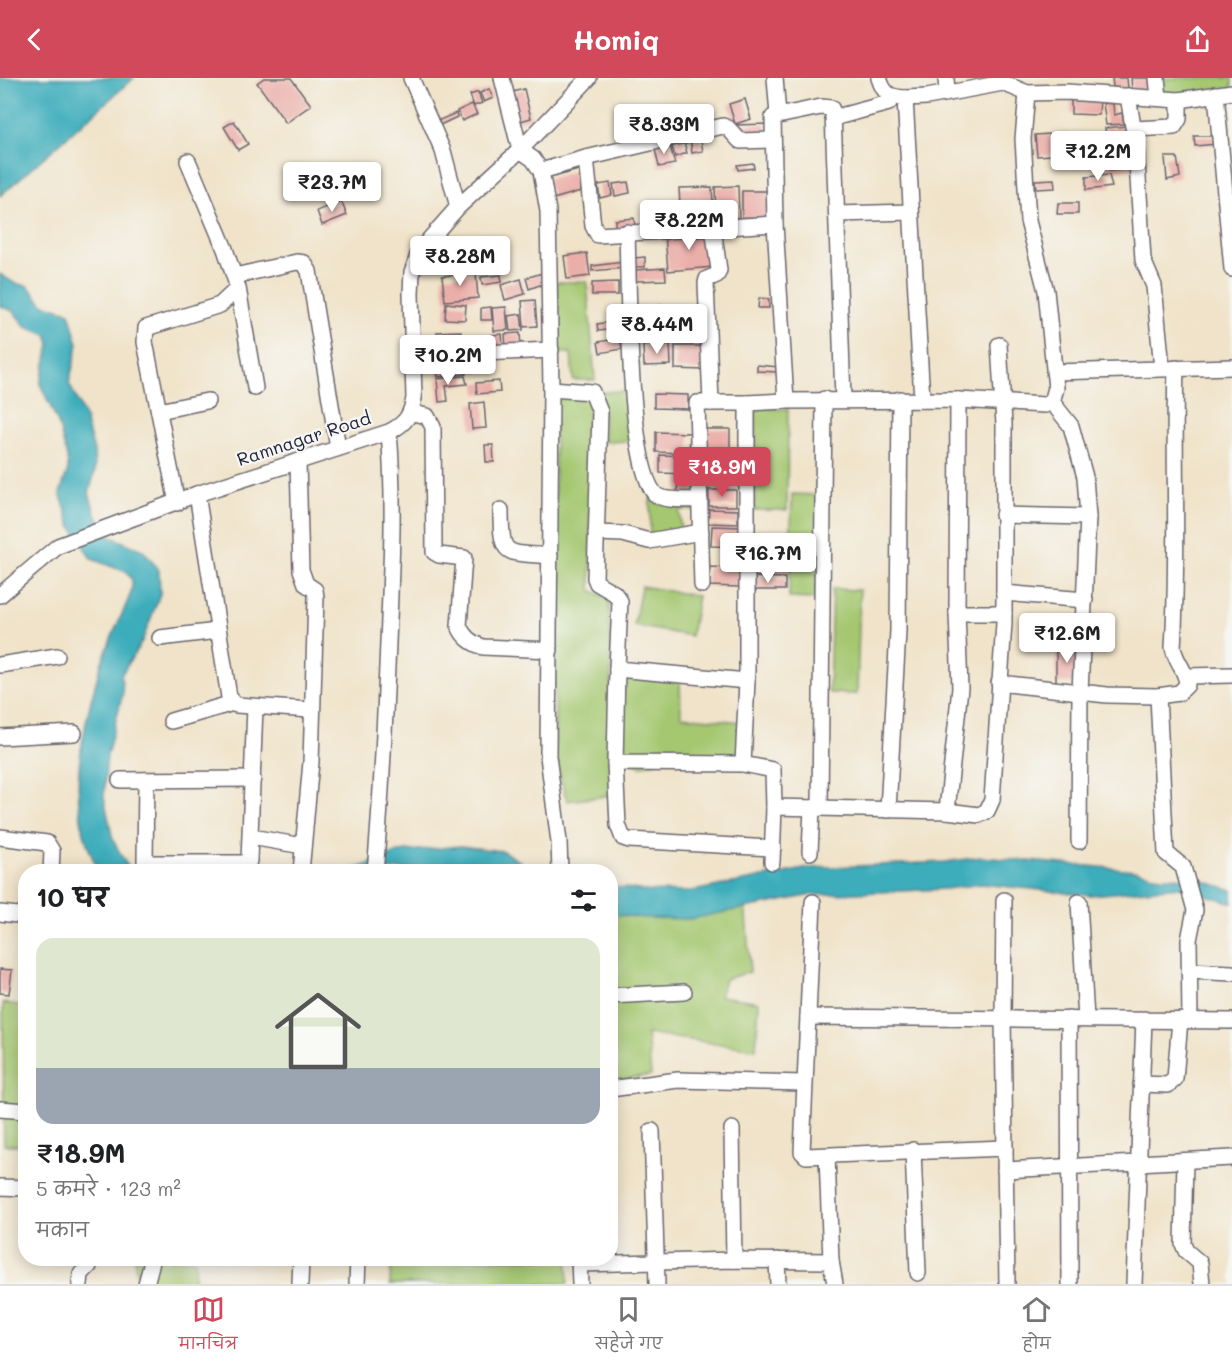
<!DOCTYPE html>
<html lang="hi">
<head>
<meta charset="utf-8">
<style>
  :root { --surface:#fff; --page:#f6f6f6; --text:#202124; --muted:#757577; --line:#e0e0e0; --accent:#d1495b }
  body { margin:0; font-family:Mali,"Playpen Sans Deva",sans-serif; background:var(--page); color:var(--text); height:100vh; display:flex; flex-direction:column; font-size:22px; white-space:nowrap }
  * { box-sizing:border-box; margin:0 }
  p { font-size:20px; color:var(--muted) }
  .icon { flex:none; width:33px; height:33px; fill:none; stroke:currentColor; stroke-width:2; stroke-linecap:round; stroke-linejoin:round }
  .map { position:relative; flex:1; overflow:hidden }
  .sheet { position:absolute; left:18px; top:786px; width:600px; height:402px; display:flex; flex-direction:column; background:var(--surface); border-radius:24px; box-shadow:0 3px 15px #0003 }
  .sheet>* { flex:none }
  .price { position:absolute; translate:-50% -51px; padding:0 14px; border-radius:6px; background:#fff; color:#222; font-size:20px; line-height:39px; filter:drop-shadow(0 2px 3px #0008) }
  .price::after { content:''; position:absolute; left:50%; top:36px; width:18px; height:14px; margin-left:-9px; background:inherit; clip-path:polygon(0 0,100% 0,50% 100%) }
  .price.current { background:var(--accent); color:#fff }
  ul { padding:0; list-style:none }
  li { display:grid; align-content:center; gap:12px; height:318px; padding:0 18px }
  li span { display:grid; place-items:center; height:186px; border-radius:18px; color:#555 }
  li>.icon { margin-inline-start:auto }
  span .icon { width:108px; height:108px; fill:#fffc; stroke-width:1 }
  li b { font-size:26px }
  h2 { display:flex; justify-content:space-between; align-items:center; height:72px; padding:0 18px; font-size:26px }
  header { display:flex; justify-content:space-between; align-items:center; height:78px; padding:0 18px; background:var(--accent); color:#fff; font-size:27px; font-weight:700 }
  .menu { display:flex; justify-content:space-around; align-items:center; height:84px; border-top:2px solid var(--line); background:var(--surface); font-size:16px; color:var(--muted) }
  .menu a { display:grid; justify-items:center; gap:3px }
  .menu .current { color:var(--accent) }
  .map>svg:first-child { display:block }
</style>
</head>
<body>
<header><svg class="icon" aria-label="back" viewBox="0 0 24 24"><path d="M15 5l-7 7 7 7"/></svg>Homiq<svg class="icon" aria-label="share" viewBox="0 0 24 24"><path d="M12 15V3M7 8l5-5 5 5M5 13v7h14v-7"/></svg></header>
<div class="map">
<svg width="1232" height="1206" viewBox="0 0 1232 1206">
  <rect width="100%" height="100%" fill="#f6f6f2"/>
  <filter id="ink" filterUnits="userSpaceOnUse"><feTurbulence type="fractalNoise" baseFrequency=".0167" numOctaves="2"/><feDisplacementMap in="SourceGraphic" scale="12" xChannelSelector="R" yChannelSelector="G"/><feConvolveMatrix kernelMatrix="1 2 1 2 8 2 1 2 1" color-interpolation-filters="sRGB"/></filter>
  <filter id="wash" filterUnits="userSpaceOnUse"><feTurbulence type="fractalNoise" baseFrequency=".008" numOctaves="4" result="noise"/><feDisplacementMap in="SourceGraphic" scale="24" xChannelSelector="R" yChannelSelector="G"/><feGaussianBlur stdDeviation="1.35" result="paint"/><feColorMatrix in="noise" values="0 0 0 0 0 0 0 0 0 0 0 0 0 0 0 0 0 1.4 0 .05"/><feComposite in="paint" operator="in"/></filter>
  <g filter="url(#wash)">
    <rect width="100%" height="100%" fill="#f0e3c9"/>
    <!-- green -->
    <g fill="#a4c770" stroke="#637456" stroke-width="1.5">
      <polygon points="1162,0 1232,0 1232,12 1163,18"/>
      <polygon points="556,204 587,204 595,302 573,302 571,275 559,275"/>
      <polygon points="628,313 632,363 605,364 601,314"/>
      <polygon points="589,318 591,512 609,521 614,717 567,723 555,680 555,319"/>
      <polygon points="756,330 788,331 787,432 754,432"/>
      <polygon points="792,416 819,417 816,521 789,520"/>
      <polygon points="650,422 694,425 694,432 679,432 681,453 650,459"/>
      <polygon points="641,508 698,518 691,558 634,548"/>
      <polygon points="832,511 860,512 857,616 829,615"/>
      <polygon points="621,599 680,602 681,638 741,644 742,677 706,680 686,673 640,689 622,678"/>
      <polygon points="745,822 750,894 725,901 720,918 759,924 756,971 647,956 651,997 611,1003 611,829"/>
      <polygon points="3,925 25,928 25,1067 4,1067"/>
      <polygon points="134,1181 195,1181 194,1206 139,1206"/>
      <polygon points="391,1181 567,1181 568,1206 390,1206"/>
    </g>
    <!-- water -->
    <g fill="#3eadbb" stroke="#30687b" stroke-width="1.5">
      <polygon points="0,0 134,0 0,118"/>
      <path d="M0 196 14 205 28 208 43 226 69 234 78 266 69 305 84 337 94 373 95 394 89 415 96 437 109 458 143 472 159 492 160 516 142 564 121 597 123 615 107 677 104 719 113 762 130 793H99C64 730 80 659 99 593 107 565 122 539 132 512V502L126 494 91 481 71 448 60 415 68 391 67 379 58 345 40 306 50 266 47 257 26 249 13 233 0 228Z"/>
      <polygon points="461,768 503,773 535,793 456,794 432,790 341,794 361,789 399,774"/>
      <polygon points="981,779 1136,792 1161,799 1195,800 1232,812 1232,825 1180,809 1091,817 981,806 946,811 812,817 690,841 644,840 611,836 611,808 646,813 688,814 809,790 944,784"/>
    </g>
    <g id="blocks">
      <!-- building -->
      <g fill="#ebafa9">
        <polygon points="264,0 291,0 311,27 286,45 257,5"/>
        <polygon points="1112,0 1127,0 1128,11 1113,9"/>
        <polygon points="1131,0 1151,0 1152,14 1132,12"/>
        <polygon points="489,11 493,20 484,24 480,15"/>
        <polygon points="524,11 531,40 517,44 509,15"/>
        <polygon points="478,14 482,25 474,28 470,17"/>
        <polygon points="1071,20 1100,21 1099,37 1071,36"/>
        <polygon points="745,21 751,41 735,46 729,26"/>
        <polygon points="1103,25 1113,26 1114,37 1122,35 1124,46 1106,47"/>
        <polygon points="472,26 477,36 462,43 457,33"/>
        <polygon points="456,35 457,39 440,47 437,43"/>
        <polygon points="234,43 248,66 238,72 224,49"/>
        <polygon points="766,46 766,55 735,57 735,47"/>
        <polygon points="1128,48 1134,67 1107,70 1105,50"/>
        <polygon points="1067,55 1068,76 1037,78 1035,57"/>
        <polygon points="700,58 703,73 692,75 690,60"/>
        <polygon points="1194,58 1217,58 1217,66 1195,68"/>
        <polygon points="683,61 687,75 675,79 671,64"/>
        <polygon points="669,64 675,86 659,89 654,67"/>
        <polygon points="1132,72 1134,90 1109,93 1107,73"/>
        <polygon points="1165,79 1177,79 1180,99 1167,102"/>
        <polygon points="753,85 754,90 738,92 737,87"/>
        <polygon points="582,91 588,111 553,121 547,101"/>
        <polygon points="1109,97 1112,109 1086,112 1086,99"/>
        <polygon points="1054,101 1055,110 1036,111 1035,102"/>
        <polygon points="628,104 630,115 615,118 613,106"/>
        <polygon points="610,105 612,117 600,120 598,107"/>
        <polygon points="738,108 739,140 716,141 715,109"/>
        <polygon points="712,109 714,143 681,145 679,110"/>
        <polygon points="742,113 768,113 767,140 742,139"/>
        <polygon points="341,123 347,137 322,147 317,133"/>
        <polygon points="1058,125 1078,125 1078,136 1057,136"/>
        <polygon points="634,140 635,149 615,150 615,142"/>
        <polygon points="709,153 713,189 668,193 665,157"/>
        <polygon points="587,175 590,198 567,201 564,178"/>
        <polygon points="645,179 645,189 634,189 634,180"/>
        <polygon points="623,184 624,190 592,193 592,188"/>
        <polygon points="665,190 666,202 636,203 636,192"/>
        <polygon points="476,195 478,220 445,223 442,198"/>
        <polygon points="542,195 545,205 529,211 526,200"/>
        <polygon points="501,197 502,204 482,207 481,199"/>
        <polygon points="521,201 525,216 505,222 501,207"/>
        <polygon points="618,204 618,217 592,217 592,205"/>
        <polygon points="759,220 769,221 769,230 758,230"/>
        <polygon points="535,222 537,248 524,249 522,223"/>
        <polygon points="446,225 466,227 465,242 445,241"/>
        <polygon points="667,227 669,249 638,251 637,229"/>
        <polygon points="491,229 492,242 481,242 481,230"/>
        <polygon points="506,229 508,252 494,253 492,230"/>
        <polygon points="521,236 523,252 510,253 508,238"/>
        <polygon points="627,242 628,250 598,253 597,246"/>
        <polygon points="461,253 462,271 438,272 437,254"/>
        <polygon points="520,255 521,269 506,271 505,256"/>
        <polygon points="502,256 503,270 491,271 490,257"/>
        <polygon points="620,260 622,271 600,275 598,264"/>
        <polygon points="485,261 485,272 467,273 467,262"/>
        <polygon points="670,266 671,287 644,288 643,268"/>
        <polygon points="675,268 705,268 704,292 675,291"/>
        <polygon points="465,277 466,296 438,299 436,280"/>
        <polygon points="486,277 487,293 469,294 468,279"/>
        <polygon points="757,287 779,289 779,294 757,293"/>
        <polygon points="465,298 467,306 446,308 448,323 439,324 437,301"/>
        <polygon points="499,303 500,314 477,316 476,305"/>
        <polygon points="654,316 688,317 688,331 654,330"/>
        <polygon points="484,324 486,350 472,351 470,326"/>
        <rect x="706" y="351" width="24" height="19"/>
        <polygon points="656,354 690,355 689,375 656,374"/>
        <polygon points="485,367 493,367 494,384 486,384"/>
        <rect x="708" y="374" width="33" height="12"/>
        <polygon points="660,377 689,378 688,396 660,395"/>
        <polygon points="678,399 695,399 695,417 677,417"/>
        <rect x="709" y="412" width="27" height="16"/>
        <polygon points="709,431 738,432 738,446 708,445"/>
        <polygon points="712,448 741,449 741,469 711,468"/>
        <polygon points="754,477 788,478 788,496 753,495"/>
        <polygon points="707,489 739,490 739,509 707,508"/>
        <polygon points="751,499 785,500 785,512 751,512"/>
        <polygon points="1056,566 1078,567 1078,605 1056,605"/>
        <polygon points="0,891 12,892 9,916 0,915"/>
      </g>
    </g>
  </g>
  <g filter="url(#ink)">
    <use href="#blocks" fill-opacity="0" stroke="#6a666d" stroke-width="1.5"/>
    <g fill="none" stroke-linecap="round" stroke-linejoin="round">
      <!-- minor casing -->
      <g stroke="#6a666d" stroke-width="18">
        <g id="minor">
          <polyline points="411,0 443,73 458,129"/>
          <polyline points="502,0 520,72 533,81 541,93 548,133 551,311 548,678 559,764 560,794"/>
          <polyline points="775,0 778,37"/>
          <path d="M879 0C884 16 889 19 905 20L922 322"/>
          <polyline points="946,0 947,15"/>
          <polyline points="1157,0 1159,20"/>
          <polyline points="1216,16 1232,191"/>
          <polyline points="1128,18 1136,67 1143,182 1154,208 1162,290"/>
          <polyline points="905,20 927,19 1003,5 1027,15 1067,14 1179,22 1232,14"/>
          <polyline points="833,40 889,25"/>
          <polyline points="1134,51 1174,49 1179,41 1179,22"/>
          <polyline points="586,80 723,48 728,50 740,63 772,62"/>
          <polyline points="188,83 225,171 237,207"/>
          <polyline points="541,93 586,80 593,148 598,157 775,146"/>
          <polyline points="837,136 911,134"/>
          <polyline points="713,150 719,192 717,197 707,201 706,205 711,325 747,325"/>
          <path d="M627 154C629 204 627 384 655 416 663 424 689 421 700 422"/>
          <polyline points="235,198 297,184 304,185 309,193 338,370"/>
          <polyline points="413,278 551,272"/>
          <polyline points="1054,294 1232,289"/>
          <polyline points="551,311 592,314 600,334 595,500 597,505 614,515 620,523 617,591 747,603"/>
          <polyline points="843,321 833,34 831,30 821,29 773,39 775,146 786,323 958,322 1045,327 1052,324 1056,310 1046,213 1028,143 1023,61 1027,15"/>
          <polyline points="958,322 957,535 1004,535"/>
          <polyline points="786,323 747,325 747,603 743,686 773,692 774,729 947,733 979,737 987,733 992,722 1004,545 1004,346 999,267"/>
          <polyline points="1052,324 1071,348 1085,399 1088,439 1080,614 1079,763"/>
          <polyline points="159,333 207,323"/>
          <path d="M412 335 427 338 433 349 434 474 439 477 464 480 459 548C464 560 472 565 483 569L550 572"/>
          <polyline points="298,384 301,492 306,506 315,512 316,519 311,684 301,794"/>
          <polyline points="197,416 229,619 236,627 311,632"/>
          <polyline points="177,425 145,264 146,250 220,227 238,210 255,310"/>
          <path d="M501 432C501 481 505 474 550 478"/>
          <polyline points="1003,437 1088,439"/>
          <polyline points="596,455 623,456 649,463 701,454"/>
          <polyline points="702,507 697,325 711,325"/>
          <polyline points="1004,515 1085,522"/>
          <path d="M0 517 58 468 197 416 389 354C405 346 411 338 414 320L411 216 412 194 420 172 458 129 520 72 589 0"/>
          <polyline points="160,560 217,553"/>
          <polyline points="0,587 57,578"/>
          <polyline points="617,591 615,685 743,686"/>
          <polyline points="1187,598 1232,597"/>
          <path d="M999 605 1107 617 1158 618 1179 615 1187 607C1187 593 1175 584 1173 569 1179 476 1173 383 1176 290"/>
          <polyline points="1158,618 1166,775 1183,789 1195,832 1189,862 1190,942"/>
          <polyline points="171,643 233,625"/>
          <polyline points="0,659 74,655"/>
          <polyline points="615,685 618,747 623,760 629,762 773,770"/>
          <polyline points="120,702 253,701"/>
          <polyline points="146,702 145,783 150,785 243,785 249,783 255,629"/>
          <polyline points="820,730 824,321"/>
          <polyline points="888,732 898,553 900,321"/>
          <polyline points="947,733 960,610 957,535"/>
          <polyline points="0,759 47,765 52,773 51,794"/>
          <polyline points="251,759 303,768"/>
          <polyline points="810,774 812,730"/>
          <polyline points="772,784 774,729"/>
          <path d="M375 794C382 717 385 641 388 564 391 494 395 423 389 354"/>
          <polyline points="1004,822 1003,940 1007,1206"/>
          <polyline points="813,824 802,1074 806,1078 1005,1070"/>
          <polyline points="1079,824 1086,941"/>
          <polyline points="0,835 26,838"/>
          <polyline points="1189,893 1232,895"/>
          <polyline points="610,918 684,914"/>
          <polyline points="808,939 1232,943"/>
          <polyline points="1069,941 1070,1206"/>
          <polyline points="1141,1006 1168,1007 1175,1001 1180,942"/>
          <polyline points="610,1011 678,1002 803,1005"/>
          <polyline points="0,1031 26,1033"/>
          <polyline points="732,1051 734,1182"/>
          <polyline points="652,1053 657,1206"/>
          <polyline points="913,1072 918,1195"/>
          <polyline points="827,1078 831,1183 835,1206"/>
          <polyline points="1185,1083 1183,1166 1186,1173 1200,1185 1202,1206"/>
          <polyline points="1005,1092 1232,1080"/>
          <polyline points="0,1109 26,1110"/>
          <polyline points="579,1180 580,1206"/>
          <polyline points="777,1182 778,1206"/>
          <polyline points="579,1186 734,1182 831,1183"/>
          <polyline points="80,1206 81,1196 89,1188 91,1180"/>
          <polyline points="146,1206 153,1180"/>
          <polyline points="300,1206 301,1180"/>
          <polyline points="357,1206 358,1180"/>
          <polyline points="1134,1206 1144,941"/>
        </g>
      </g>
      <!-- minor -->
      <use href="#minor" stroke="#fff" stroke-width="15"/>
    </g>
  </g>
  <g text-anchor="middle" stroke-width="4.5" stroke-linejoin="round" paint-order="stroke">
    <!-- street labels -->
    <g font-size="18" fill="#22223b" stroke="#f6f6f2">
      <text transform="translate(304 361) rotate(-18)" y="6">Ramnagar Road</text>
    </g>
  </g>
</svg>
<b class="price" style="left:664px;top:77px">₹8.33M</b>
<b class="price" style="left:1098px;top:104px">₹12.2M</b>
<b class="price" style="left:332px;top:135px">₹23.7M</b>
<b class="price" style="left:689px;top:173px">₹8.22M</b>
<b class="price" style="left:460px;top:209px">₹8.28M</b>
<b class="price" style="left:657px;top:277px">₹8.44M</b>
<b class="price" style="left:448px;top:308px">₹10.2M</b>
<b class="price current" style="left:722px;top:420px">₹18.9M</b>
<b class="price" style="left:768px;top:506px">₹16.7M</b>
<b class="price" style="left:1067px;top:586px">₹12.6M</b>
<section class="sheet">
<h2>10 घर<svg class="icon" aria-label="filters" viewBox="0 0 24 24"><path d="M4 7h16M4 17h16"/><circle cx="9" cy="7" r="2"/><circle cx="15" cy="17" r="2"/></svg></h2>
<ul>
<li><span style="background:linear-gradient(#dfe7d0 70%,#9aa5b1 0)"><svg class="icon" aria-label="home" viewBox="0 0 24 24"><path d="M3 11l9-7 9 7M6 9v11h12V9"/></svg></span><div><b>₹18.9M</b><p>5 कमरे · 123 m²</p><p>मकान</p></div></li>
</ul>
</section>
</div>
<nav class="menu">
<a class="current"><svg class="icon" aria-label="map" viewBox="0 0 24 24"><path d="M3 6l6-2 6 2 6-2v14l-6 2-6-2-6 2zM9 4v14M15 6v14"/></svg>मानचित्र</a>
<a><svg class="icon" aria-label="saved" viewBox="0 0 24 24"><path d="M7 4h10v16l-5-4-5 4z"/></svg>सहेजे गए</a>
<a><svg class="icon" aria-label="home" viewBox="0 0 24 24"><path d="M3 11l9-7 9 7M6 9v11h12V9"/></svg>होम</a>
</nav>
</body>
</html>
